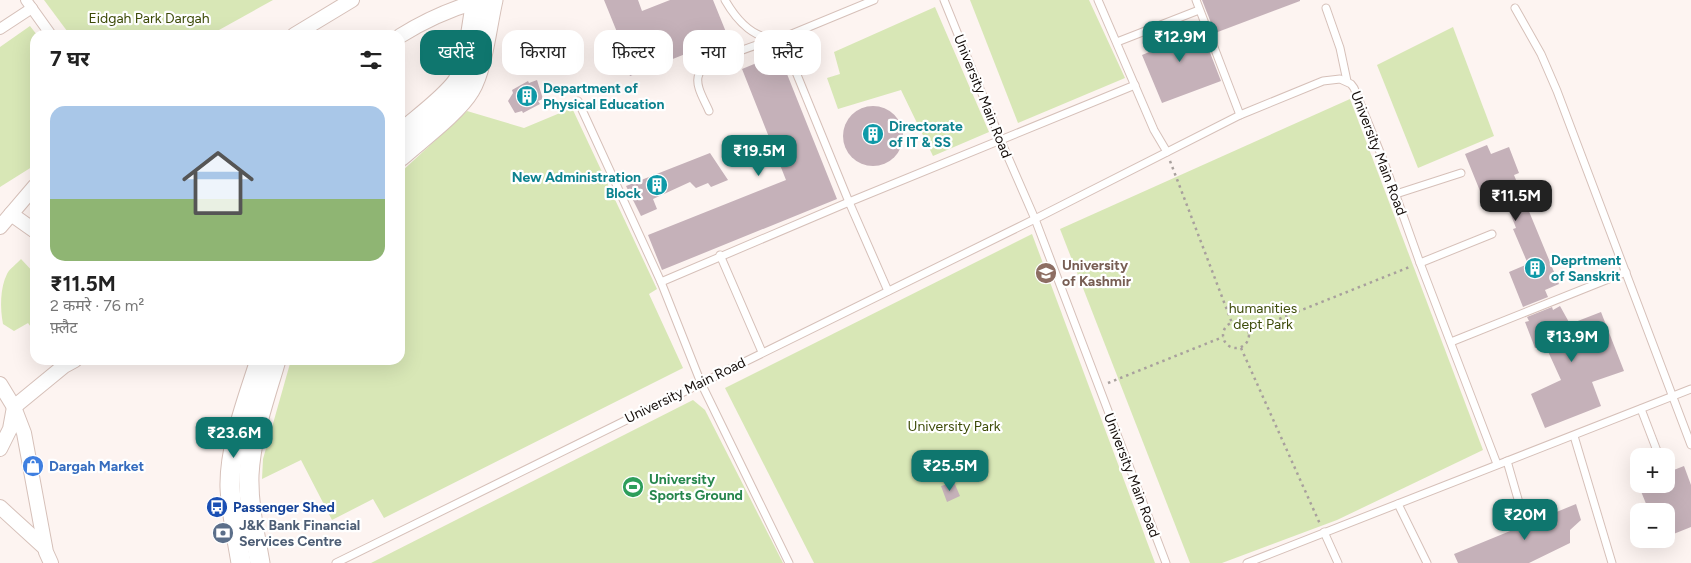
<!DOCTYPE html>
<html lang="hi">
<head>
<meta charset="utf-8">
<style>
  :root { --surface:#fff; --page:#f2f2f2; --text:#222; --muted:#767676; --accent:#0f766e }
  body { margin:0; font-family:Figtree,"Noto Sans Devanagari",sans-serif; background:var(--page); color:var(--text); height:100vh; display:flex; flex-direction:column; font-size:19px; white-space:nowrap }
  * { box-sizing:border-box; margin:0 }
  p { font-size:16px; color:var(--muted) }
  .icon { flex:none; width:28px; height:28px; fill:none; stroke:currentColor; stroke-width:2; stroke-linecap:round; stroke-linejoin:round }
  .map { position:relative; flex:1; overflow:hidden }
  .panel { position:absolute; left:30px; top:30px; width:375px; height:335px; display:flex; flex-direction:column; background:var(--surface); border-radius:15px; box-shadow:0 5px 20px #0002 }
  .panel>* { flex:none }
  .hud { position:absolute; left:420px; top:30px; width:475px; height:45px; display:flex; gap:10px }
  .controls { position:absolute; left:1630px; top:448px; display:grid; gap:10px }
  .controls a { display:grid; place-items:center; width:45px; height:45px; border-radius:10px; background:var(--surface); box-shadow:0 5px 20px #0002; font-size:25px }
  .price { position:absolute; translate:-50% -42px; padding:0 11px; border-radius:10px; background:var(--accent); color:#fff; font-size:16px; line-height:32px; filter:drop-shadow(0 1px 2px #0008) }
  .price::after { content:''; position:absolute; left:50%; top:30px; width:15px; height:11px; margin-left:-8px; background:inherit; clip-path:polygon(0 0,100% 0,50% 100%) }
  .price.current { background:#222; color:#fff }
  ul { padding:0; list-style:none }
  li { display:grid; align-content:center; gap:10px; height:265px; padding:0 20px }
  li span { display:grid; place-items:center; height:155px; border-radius:15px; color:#555 }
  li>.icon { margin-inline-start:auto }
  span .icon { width:90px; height:90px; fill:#fffc; stroke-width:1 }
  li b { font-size:21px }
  h2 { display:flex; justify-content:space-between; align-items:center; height:60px; padding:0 20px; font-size:21px }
  .pill { padding:0 18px; border-radius:15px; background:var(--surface); box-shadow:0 5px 20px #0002; font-size:18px; line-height:45px }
  .pill.current { background:var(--accent); color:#fff }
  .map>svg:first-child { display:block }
</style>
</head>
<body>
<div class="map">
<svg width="1691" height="563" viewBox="0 0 1691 563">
  <rect width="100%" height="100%" fill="#fdf4f1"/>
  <!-- green -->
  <g fill="#d8e7b6">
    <polygon points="44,0 273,0 210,35 70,35"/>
    <polygon points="970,0 1089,0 1125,78 1018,123"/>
    <polygon points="935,7 989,132 933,156 901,90 838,109 827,78 840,74 834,52"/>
    <polygon points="30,26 37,35 35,35 35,165 0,187 0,47"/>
    <polygon points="1453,27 1494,136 1418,168 1377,65"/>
    <polygon points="1350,99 1483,450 1337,520 1222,563 1190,563 1060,229"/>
    <polygon points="572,108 657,289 649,294 683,368 384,518 373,499 332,520 301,460 262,479 263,459 291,360 400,360 400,173 467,111 524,128"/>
    <polygon points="1032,234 1155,563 814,563 725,388"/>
    <path d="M21 259 35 274V329L33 330 28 323 14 331 3 324C0 308 0 288 7 274 10 268 17 264 21 259Z"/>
    <polygon points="693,400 705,410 783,563 371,563"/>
  </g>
  <!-- building -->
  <g fill="#c5b1b9">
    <polygon points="604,0 638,0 642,11 670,0 713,0 728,37 630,76 615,39 619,37"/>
    <polygon points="1202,0 1300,0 1300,1 1215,33"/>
    <polygon points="1183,22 1190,37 1202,32 1221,81 1162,103 1142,55 1154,50 1148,36"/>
    <polygon points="779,54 837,199 662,270 648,235 786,180 742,69"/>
    <polygon points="537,80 543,99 538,101 540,104 523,113 522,111 515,113 508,101 513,93 512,90 528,81 529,83"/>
    <circle cx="873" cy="136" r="30"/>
    <polygon points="1487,145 1491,154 1509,147 1519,173 1514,175 1559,284 1545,290 1548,297 1523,307 1509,272 1528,264 1513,229 1516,228 1499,184 1480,191 1465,154"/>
    <polygon points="710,153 728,180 711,187 708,183 696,188 690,182 653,199 657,209 641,216 626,186"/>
    <polygon points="1560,306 1570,324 1601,312 1624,371 1592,382 1601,406 1545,428 1531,394 1561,380 1546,347 1535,348 1525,322 1529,321 1527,317 1552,307 1553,310"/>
    <polygon points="1684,466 1691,485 1691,527 1666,537 1666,511 1649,511 1638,484 1666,484 1666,473"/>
    <polygon points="954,482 960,496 947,502 941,486"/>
    <polygon points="1576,504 1581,520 1570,530 1570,543 1529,563 1458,563 1454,554"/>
  </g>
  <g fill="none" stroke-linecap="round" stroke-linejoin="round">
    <!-- service casing -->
    <g stroke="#d6c0b9" stroke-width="9">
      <g id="service">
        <path d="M725 0C737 21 756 42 782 38L874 0"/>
        <polyline points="944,0 1004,148 1035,219 1166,563"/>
        <polyline points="1098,0 1154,130 1167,152"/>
        <polyline points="1196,0 1240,115"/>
        <polyline points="1326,8 1340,48 1347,81"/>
        <polyline points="1515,8 1541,54 1557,91 1691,445"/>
        <polyline points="782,38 849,202 888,291"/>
        <polyline points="1117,42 1199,10"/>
        <polyline points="578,101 661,282 701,383 789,563"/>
        <path d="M709 111C705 101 694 85 699 74 704 61 760 44 774 39"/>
        <polyline points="1396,194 1461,173"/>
        <polyline points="720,255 762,352"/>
        <polyline points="1420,263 1492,234"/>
        <polyline points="661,282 849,202 1135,85"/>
        <polyline points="1451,342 1626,272"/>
        <polyline points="1641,409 1659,456"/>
        <polyline points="1574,436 1612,563"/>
        <polyline points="1507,461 1524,520"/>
        <polyline points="1398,504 1427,563"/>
        <polyline points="1324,532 1338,563"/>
        <polyline points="336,563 1035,219 1240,115 1323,81 1340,79 1351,84 1354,88 1384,162 1420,263 1497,464"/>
        <polyline points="1247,563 1691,389"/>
      </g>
    </g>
    <!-- pedestrian casing -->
    <g stroke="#d6c0b9" stroke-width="12">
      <g id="pedestrian">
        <polyline points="26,0 51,35"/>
        <polyline points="0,29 32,8"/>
      </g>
    </g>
    <!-- minor casing -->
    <g stroke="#d6c0b9" stroke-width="16">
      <g id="minor">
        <polyline points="294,35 352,0"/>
        <path d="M400 36C424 21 448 10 475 2"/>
        <polyline points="11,214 35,231"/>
        <polyline points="0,227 35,186"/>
        <polyline points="0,384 14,407 24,433 46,552 51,563"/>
        <polyline points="0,449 10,429 14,407 64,366 75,360"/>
        <polyline points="0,507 45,548"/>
      </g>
    </g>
    <!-- secondary casing -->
    <g stroke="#d6c0b9" stroke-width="21">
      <g id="secondary">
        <path d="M400 134C417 119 444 100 457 82 468 65 472 22 476 0"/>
        <path d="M400 157C420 139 457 112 470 90 483 68 487 26 493 0"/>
        <path d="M241 563C237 538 231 512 230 487 229 447 248 398 260 360"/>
        <path d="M260 563C255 534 248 505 249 475 251 436 265 398 276 360"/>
      </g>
    </g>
    <!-- path -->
    <g stroke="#a8a09d" stroke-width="2.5" stroke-dasharray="2.5 4" stroke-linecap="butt">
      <polyline points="1170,161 1232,323"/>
      <circle cx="1236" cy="335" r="13"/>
      <polyline points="1249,331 1412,266"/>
      <polyline points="1241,348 1320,524"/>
      <polyline points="1108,383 1223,337"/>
    </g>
    <!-- service -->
    <use href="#service" stroke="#fff" stroke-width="7"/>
    <!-- pedestrian -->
    <use href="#pedestrian" stroke="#fff" stroke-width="10"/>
    <!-- minor -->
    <use href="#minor" stroke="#fff" stroke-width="14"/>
    <!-- secondary -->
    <use href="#secondary" stroke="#fff" stroke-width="19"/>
  </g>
  <!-- icons -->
  <defs>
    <g id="building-disc" transform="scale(1.125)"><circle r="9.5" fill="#0f9aa8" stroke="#fff"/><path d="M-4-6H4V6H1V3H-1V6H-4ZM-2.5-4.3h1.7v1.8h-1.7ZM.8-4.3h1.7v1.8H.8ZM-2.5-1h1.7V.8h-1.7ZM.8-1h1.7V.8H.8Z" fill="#fff"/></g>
    <g id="university-disc" transform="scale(1.125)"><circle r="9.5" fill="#8d6e63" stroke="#fff"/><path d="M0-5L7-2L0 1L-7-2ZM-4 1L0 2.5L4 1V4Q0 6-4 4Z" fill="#fff"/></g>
    <g id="shop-disc" transform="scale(1.125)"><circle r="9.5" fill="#3f7fe0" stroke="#fff"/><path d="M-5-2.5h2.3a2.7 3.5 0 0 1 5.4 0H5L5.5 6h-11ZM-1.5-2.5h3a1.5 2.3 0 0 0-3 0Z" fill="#fff"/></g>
    <g id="stadium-disc" transform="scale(1.125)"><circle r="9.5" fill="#2e9e5b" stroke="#fff"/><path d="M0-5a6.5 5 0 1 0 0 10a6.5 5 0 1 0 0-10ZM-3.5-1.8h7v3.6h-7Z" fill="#fff"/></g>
    <g id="bus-disc" transform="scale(1.125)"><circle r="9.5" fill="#1a4fb4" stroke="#fff"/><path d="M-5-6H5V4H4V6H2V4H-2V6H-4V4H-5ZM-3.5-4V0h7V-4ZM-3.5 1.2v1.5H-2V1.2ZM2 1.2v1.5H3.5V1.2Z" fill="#fff"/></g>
    <g id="bank-disc" transform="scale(1.125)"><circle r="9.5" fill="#5c6f8a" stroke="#fff"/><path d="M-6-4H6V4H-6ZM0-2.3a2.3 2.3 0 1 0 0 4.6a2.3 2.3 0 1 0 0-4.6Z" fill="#fff"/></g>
  </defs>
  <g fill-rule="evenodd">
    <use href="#building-disc" x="527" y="96"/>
    <use href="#building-disc" x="873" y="134"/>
    <use href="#building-disc" x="657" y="185"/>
    <use href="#building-disc" x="1535" y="268"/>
    <use href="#university-disc" x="1046" y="273"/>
    <use href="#shop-disc" x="33" y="466"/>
    <use href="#stadium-disc" x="633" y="487"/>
    <use href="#bus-disc" x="217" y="507"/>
    <use href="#bank-disc" x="223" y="533"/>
  </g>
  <g text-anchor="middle" stroke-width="4.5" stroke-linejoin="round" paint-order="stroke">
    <!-- park labels -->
    <g font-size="14" fill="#3d4b08" stroke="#fff">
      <text x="149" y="23">Eidgah Park Dargah</text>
      <text x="1263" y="313">humanities<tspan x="1263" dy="16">dept Park</tspan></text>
      <text x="954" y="431">University Park</text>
    </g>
    <!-- culture labels -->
    <g font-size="14" font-weight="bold" fill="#0d838f" stroke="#fff" text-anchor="start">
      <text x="543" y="93">Department of<tspan x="543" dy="16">Physical Education</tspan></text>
      <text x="889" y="131">Directorate<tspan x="889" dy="16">of IT &amp; SS</tspan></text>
      <text x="641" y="182" text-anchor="end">New Administration<tspan x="641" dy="16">Block</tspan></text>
      <text x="1551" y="265">Deprtment<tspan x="1551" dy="16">of Sanskrit</tspan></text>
    </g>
    <!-- street labels -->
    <g font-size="14" fill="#140d0a" stroke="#fff">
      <text transform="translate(983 96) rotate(68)" y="5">University Main Road</text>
      <text transform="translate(1379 153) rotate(69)" y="5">University Main Road</text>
      <text transform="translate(685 390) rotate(-26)" y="5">University Main Road</text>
      <text transform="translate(1132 475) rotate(69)" y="5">University Main Road</text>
    </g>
    <!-- education labels -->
    <g font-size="14" font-weight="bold" fill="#785e54" stroke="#fff" text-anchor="start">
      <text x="1062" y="270">University<tspan x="1062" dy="16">of Kashmir</tspan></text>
    </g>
    <!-- shop labels -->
    <g font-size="14" font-weight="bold" fill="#366cbe" stroke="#fff" text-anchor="start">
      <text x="49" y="471">Dargah Market</text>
    </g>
    <!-- leisure labels -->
    <g font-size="14" font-weight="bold" fill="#27864d" stroke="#fff" text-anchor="start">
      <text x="649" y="484">University<tspan x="649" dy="16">Sports Ground</tspan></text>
    </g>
    <!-- transit labels -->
    <g font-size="14" font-weight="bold" fill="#164399" stroke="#fff" text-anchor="start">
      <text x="233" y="512">Passenger Shed</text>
    </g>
    <!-- service labels -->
    <g font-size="14" font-weight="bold" fill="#4e5e75" stroke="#fff" text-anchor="start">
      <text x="239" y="530">J&amp;K Bank Financial<tspan x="239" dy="16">Services Centre</tspan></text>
    </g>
  </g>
</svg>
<div class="controls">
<a>+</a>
<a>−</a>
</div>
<b class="price" style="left:1180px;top:63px">₹12.9M</b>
<b class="price" style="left:759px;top:177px">₹19.5M</b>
<b class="price current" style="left:1516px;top:222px">₹11.5M</b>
<b class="price" style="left:1572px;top:363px">₹13.9M</b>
<b class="price" style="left:234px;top:459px">₹23.6M</b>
<b class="price" style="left:950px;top:492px">₹25.5M</b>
<b class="price" style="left:1525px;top:541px">₹20M</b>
<div class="hud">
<a class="pill current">खरीदें</a>
<a class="pill">किराया</a>
<a class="pill">फ़िल्टर</a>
<a class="pill">नया</a>
<a class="pill">फ़्लैट</a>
</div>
<section class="panel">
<h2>7 घर<svg class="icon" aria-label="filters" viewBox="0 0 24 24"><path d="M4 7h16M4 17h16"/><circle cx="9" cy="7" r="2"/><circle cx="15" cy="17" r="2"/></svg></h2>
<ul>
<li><span style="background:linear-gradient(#a9c7e8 60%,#8fb573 0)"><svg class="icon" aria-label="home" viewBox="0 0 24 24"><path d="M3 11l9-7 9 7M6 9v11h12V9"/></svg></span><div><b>₹11.5M</b><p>2 कमरे · 76 m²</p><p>फ़्लैट</p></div></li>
</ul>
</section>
</div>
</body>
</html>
